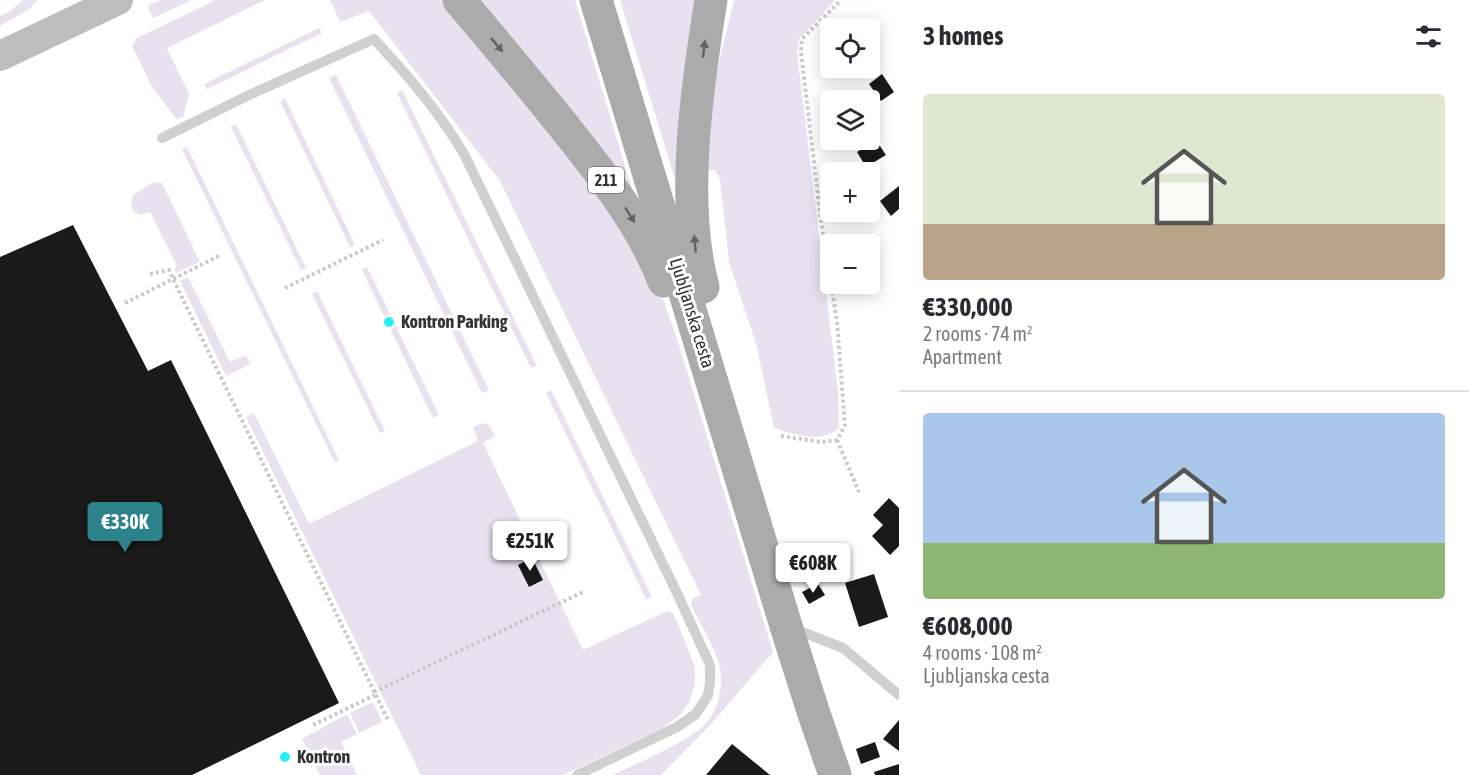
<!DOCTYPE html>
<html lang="en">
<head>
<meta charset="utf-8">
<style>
  :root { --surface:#fff; --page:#f7f7f7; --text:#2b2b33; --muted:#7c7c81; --line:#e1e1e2; --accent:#2b828a }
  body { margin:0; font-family:"Asap Condensed",sans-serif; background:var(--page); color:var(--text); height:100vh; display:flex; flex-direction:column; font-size:22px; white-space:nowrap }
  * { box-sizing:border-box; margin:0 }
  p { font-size:20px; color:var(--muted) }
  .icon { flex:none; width:33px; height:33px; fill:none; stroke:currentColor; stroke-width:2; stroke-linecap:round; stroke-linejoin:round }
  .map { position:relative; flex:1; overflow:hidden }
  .side { display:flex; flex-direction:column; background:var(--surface); width:570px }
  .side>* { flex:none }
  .controls { position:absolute; left:820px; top:18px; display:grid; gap:12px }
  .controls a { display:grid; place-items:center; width:60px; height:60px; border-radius:6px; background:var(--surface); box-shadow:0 3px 15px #0003; font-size:30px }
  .price { position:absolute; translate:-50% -51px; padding:0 14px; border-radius:6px; background:#fff; color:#222; font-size:20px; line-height:39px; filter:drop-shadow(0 2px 3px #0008) }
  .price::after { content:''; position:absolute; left:50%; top:36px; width:18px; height:14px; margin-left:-9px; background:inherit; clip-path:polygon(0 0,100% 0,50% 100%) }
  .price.on { background:var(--accent); color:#fff }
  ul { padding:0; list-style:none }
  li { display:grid; align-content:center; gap:12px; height:318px; padding:0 24px }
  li+li { border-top:2px solid var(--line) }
  li span { display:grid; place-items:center; height:186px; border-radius:6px; color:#555 }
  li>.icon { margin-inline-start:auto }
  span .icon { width:108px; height:108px; fill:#fffc; stroke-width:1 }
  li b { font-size:26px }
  h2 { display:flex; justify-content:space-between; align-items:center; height:72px; padding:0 24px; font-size:26px }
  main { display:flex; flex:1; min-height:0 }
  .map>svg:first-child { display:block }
</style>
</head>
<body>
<main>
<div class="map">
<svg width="899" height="775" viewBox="0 0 899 775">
  <rect width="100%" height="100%" fill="#fff"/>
  <!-- green -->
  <g fill="#e9e1f0">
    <polygon points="23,0 38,0 29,9 0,26 0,16 10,11"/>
    <polygon points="162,0 192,0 153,18 148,7 151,4"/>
    <polygon points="216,0 265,0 167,48 189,94 183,117 176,119 151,85 132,46 137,38"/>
    <path d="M330 0H448L551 120 656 279 678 342 773 652 712 723 661 775H612C634 765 695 739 708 721 720 705 724 683 719 664 713 644 700 624 691 605L692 599 701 595 500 181 369 11 340 22Z"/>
    <polygon points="473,0 575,0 638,209"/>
    <polygon points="620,0 706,0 682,202"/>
    <path d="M734 0H835L799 39 797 53 838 391 839 428C820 444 796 435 774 428L757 347 729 262 720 179 715 170 700 171 717 70Z"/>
    <polygon points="319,28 322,33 207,89 204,84"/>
    <polygon points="336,75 489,390 482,393 329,78"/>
    <polygon points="402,90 537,366 531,368 397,93"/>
    <polygon points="285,98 355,245 350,247 280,101"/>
    <polygon points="236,124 306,268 301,270 231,127"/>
    <polygon points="187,147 339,460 335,463 182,149"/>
    <polygon points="154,182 162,183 200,262 176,273 174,268 177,266 150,212 141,215 133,211 131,204 133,195"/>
    <polygon points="367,267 439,415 433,418 362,270"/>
    <polygon points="188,277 230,362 246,355 250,364 226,376 180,281"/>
    <polygon points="317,291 385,431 380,433 312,294"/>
    <polygon points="551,390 652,597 646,599 546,393"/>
    <polygon points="254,413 309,524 478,441 473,427 483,423 489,425 495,436 483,443 583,650 667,611 674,614 695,667 695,683 690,701 681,714 663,728 563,775 421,775 246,417"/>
    <polygon points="373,702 382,722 359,733 350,713"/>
    <polygon points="347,714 357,734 341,742 357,775 320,775 302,739"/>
  </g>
  <!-- building -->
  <g fill="#1a1a1a">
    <polygon points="882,74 894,92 881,101 869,84"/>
    <polygon points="876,140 886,155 866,167 857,152"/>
    <polygon points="899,186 899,209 891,216 880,201"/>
    <polygon points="73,225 148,371 171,360 339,703 192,775 0,775 0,257"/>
    <polygon points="889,498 899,508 899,546 890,555 872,536 883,525 873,515"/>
    <polygon points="532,558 543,580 529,587 518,565"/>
    <polygon points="874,574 888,617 859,627 845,583"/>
    <polygon points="818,584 825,595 809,604 802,592"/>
    <polygon points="899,720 899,751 883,739"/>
    <polygon points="875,742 880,757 861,764 856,749"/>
    <polygon points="732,744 770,775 706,775"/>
    <polygon points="899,764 899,775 875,775 874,772"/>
  </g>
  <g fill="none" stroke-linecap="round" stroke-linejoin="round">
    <!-- path -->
    <g stroke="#cacaca" stroke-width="4" stroke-dasharray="3 3" stroke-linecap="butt">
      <polyline points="150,274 169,270 173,279 388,720"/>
      <polyline points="831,282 820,214 801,52 802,39 841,0"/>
      <polyline points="285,288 383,240"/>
      <polyline points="125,303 219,256"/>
      <polyline points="781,436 822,442 837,440 845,425 837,321 831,284"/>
      <polyline points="837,440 859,492"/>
      <polyline points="374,692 583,592"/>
      <polyline points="313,725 375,695"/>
    </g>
    <!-- lane -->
    <g stroke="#d0d0d0" stroke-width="10">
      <path d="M162 138 249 95 374 39C409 77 437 109 464 154L677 593 710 665V682L708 695 696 714 677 727 577 775"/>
      <polyline points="792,628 843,648 899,695"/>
    </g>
    <!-- secondary -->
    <polyline stroke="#bdbdbd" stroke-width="30" points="0,56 118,0"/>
    <!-- primary -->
    <g stroke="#ababab" stroke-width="33">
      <path d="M459 0C494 41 528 82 562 124 601 173 641 222 664 281"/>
      <polyline points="596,0 786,626 813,711 835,775"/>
      <path d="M703 287C680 202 697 87 711 0"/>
    </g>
  </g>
  <!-- one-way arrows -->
  <defs><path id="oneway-solid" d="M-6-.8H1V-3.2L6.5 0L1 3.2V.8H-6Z" transform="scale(1.5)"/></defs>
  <g fill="#636363">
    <use href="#oneway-solid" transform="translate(497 45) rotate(50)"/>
    <use href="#oneway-solid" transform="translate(704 49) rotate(-83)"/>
    <use href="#oneway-solid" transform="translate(630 215) rotate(58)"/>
    <use href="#oneway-solid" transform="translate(695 244) rotate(-95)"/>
  </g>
  <!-- markers -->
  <g fill="#2aedf4" stroke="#fff" stroke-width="2">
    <circle cx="389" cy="322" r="6"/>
    <circle cx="285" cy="757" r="6"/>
  </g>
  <g text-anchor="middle" stroke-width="6" stroke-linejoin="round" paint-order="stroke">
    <!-- shield labels -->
    <rect fill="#fff" stroke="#707070" stroke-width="1.5" x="588" y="167" width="36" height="26" rx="4.5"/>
    <g font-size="16" font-weight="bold" fill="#333">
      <text x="606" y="186">211</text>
    </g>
    <!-- street labels -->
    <g font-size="18" fill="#333" stroke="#fff">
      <text transform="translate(692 313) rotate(73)" y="6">Ljubljanska cesta</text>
    </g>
    <!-- poi labels -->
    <g font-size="18" font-weight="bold" fill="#333" stroke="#fff" text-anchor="start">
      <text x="401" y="328">Kontron Parking</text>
      <text x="297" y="763">Kontron</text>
    </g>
  </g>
</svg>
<div class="controls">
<a><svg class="icon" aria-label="locate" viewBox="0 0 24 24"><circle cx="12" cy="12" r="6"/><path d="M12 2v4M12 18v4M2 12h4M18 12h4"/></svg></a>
<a><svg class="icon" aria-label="layers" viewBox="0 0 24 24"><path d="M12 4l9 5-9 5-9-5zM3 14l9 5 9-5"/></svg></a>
<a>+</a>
<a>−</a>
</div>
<b class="price on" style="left:125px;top:553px">€330K</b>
<b class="price" style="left:530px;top:572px">€251K</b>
<b class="price" style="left:813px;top:594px">€608K</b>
</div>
<section class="side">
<h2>3 homes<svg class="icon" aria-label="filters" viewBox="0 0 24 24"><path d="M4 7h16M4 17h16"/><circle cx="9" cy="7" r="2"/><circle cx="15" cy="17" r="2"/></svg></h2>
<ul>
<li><span style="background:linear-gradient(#dfe7d0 70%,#b9a48a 0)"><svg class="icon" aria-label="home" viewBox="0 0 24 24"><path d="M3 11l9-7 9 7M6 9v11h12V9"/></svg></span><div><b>€330,000</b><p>2 rooms · 74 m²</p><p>Apartment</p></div></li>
<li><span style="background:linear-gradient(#a9c7e8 70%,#8fb573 0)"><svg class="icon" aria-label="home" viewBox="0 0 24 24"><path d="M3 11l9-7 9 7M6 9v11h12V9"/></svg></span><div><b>€608,000</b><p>4 rooms · 108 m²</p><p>Ljubljanska cesta</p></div></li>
</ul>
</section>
</main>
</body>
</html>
